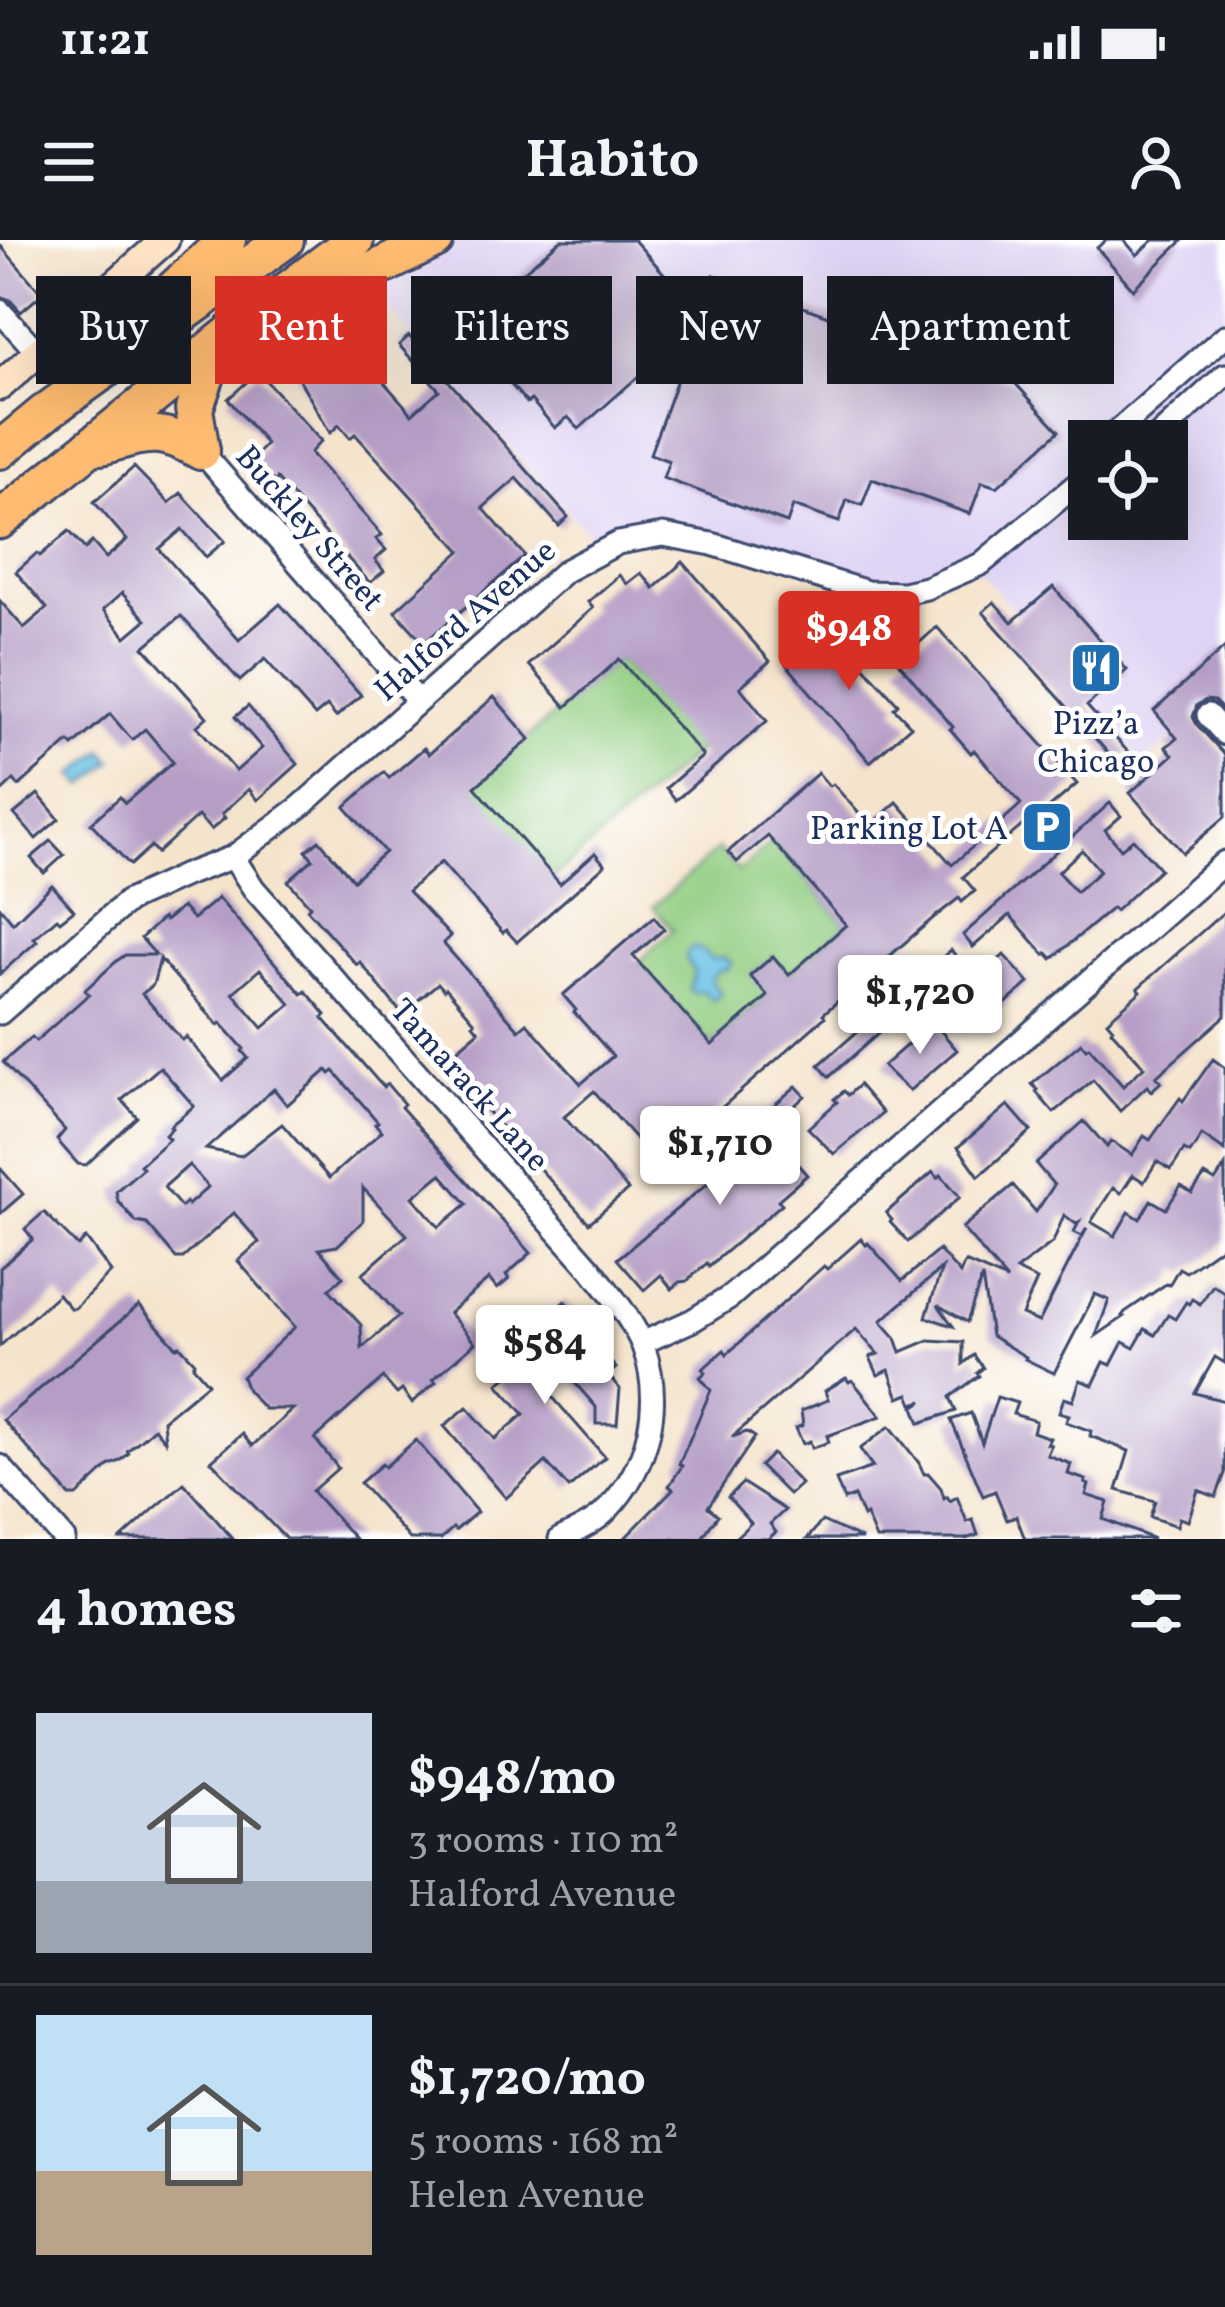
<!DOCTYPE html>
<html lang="en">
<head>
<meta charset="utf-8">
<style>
  :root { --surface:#171b24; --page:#20242c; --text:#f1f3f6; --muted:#9ea1a6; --line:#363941; --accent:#d93025 }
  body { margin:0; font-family:Vollkorn,serif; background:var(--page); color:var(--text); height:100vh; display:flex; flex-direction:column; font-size:45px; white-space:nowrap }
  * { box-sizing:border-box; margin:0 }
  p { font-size:39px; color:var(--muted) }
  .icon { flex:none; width:66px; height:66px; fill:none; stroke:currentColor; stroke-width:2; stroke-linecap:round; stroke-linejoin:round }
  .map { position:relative; height:1299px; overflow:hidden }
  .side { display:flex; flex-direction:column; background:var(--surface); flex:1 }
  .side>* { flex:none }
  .hud { position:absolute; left:36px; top:36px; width:1155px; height:108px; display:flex; gap:24px }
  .buttons { position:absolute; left:1068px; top:180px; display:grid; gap:24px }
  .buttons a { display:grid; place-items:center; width:120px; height:120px; border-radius:0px; background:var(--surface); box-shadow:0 12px 48px #0002; font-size:60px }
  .price { position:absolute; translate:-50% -102px; padding:0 27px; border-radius:12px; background:#fff; color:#222; font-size:39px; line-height:78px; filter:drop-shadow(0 3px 6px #0008) }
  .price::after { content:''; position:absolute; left:50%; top:72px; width:36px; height:27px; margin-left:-18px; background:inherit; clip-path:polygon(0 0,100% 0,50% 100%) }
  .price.current { background:var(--accent); color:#fff }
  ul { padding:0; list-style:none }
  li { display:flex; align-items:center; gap:36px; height:300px; padding:0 36px }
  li+li { border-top:3px solid var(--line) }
  li span { display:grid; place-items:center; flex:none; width:336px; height:240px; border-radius:0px; color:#555 }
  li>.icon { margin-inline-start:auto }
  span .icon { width:144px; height:144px; fill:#fffc; stroke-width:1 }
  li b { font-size:51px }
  h2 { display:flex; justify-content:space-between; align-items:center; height:144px; padding:0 36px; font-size:51px }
  .pill { padding:0 42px; border-radius:0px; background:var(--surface); box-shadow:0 12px 48px #0002; font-size:42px; line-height:108px }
  .pill.current { background:var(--accent); color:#fff }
  .status { display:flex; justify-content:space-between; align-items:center; height:84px; padding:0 60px; background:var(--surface); direction:ltr }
  .status svg { height:33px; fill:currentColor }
  header { display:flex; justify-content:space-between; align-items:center; height:156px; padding:0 36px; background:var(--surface); font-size:54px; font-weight:700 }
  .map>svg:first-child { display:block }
</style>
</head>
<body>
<div class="status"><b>11:21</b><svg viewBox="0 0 49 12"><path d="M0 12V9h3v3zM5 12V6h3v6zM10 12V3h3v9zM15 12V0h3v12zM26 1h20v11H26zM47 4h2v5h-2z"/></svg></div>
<header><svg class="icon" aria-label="menu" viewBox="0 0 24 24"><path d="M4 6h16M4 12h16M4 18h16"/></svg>Habito<svg class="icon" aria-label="person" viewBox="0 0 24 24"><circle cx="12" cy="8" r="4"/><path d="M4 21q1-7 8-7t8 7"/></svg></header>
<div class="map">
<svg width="1225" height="1299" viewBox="0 0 1225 1299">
  <rect width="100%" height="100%" fill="#fff"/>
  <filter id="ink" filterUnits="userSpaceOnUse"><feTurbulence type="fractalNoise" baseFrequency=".00833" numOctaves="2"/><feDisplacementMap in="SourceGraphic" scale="24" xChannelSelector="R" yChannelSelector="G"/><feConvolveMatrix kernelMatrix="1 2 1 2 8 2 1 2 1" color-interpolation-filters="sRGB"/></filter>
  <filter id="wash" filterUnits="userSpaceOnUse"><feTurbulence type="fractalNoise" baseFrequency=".004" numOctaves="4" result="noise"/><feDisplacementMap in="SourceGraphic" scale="48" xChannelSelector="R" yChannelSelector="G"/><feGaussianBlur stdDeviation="2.7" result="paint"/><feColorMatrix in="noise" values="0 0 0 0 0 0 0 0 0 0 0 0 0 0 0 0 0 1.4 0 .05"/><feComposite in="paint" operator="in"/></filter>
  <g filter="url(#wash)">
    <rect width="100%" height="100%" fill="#f5e4cc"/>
    <!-- built -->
    <path fill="#e0d4f4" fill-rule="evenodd" d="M436 0H1225V452L1144 524 978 330 903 351 664 291 592 298 363 41ZM1089 201H1167V279H1089Z"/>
    <!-- green -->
    <g fill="#93ce82" stroke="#577e70" stroke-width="3">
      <polygon points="619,419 700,509 553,638 471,546"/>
      <polygon points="773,601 846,685 789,735 773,717 751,735 768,756 712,805 638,722 673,690 653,667 718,609 739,631"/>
    </g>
    <!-- water -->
    <g fill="#67c1e5" stroke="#4178a2" stroke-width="3">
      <polygon points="103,510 113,521 84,546 74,535"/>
      <polygon points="692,708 699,708 711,719 725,718 731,722 729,728 718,731 712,737 712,743 721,753 716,759 711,759 703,751 694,753 689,750 694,732 687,720 686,714"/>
    </g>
    <g id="blocks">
      <!-- building -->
      <g fill="#b59ec6" fill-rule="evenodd">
        <polygon points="561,0 634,0 700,74 714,35 1015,143 1059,191 997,247 982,242 970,274 872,239 862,265 847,260 839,282 793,266 787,283 663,238 669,221 650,214 697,84 579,189 568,177 555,188 531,160 527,163 459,86"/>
        <polygon points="1106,0 1124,0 1137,15 1154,0 1183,0 1133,49 1097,8"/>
        <polygon points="0,5 42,54 21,72 10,60 0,56"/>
        <polygon points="357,73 363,84 340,97 364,139 373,130 412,174 439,150 399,105 409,96 568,277 559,286 517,238 483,268 525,316 424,403 395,371 461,311 355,194 350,198 339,185 330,193 286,116"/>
        <polygon points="258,132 321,201 310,213 382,295 376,299 386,310 375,320 384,331 370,343 277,239 274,242 253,219 266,204 228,159"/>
        <path d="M134 227 169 263 181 253 225 301 206 317 182 289 159 309 239 400 280 364 361 455 336 477 327 466 315 476 265 419 240 441 181 376 144 407 207 477 197 486 236 531 262 508 235 477 248 466 298 524 258 560 249 549 222 574 225 578 211 590 198 576 157 613 151 606 130 625 91 583 120 557 125 563 173 522 145 489 132 500 110 474 73 506 69 502 19 546 14 540 0 553V361L24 388 47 368 16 332 37 313 40 316 69 291 85 309 92 302 106 318 127 300 94 262ZM122 353 146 380 126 397 103 370Z"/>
        <polygon points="683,322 770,421 740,447 767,481 676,560 666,548 703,516 619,419 566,467 529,425 593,368 588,362 619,335 627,344 641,333 654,348"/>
        <polygon points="1053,347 1127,430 1087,466 1128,512 1117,523 983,372 994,362 1012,382"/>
        <polygon points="832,383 850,408 850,411 898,464 894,468 911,486 870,522 786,424"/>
        <polygon points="937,387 1077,544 1035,580 1032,577 963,637 975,651 962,662 959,658 931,680 823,774 825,777 670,913 676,919 663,930 594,851 564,877 628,950 589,983 487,871 490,869 467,843 465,845 444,821 479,791 473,784 475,782 446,748 444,750 438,743 402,774 360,722 357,725 307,669 310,666 288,641 313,619 306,611 319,600 353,640 385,612 345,567 384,532 389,538 424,508 429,514 494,457 530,499 475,547 560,644 595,613 605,625 517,702 506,690 503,693 441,622 408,651 450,696 443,703 505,774 519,790 527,783 581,844 613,816 574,772 576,770 563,755 654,677 664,689 633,716 712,805 768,756 750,736 773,716 789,735 846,685 768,596 737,622 728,612 818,533 829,546 833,544 870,586 897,562 952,625 1021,564 974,510 971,513 950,489 953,487 898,422"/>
        <polygon points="1225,407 1225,472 1214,461 1206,460 1197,465 1193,477 1197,485 1225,515 1225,577 1183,613 1130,553 1173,515 1166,507 1177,498 1154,471"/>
        <polygon points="38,554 59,579 36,599 14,574"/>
        <path d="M1110 563 1121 576 1105 590 1121 609 1133 599 1160 629 1115 671 1112 668 1052 719 1047 713 1045 715 1010 675 973 707 963 695ZM1082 610 1100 631 1076 652 1058 632Z"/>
        <polygon points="51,601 64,615 44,633 31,618"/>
        <polygon points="52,645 74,670 60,681 57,678 34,698 37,701 0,734 0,667 13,683"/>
        <path d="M218 658 302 754 306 751 326 775 323 778 383 847 387 844 404 864 401 867 531 1013 506 1035 509 1039 497 1049 489 1039 449 1073 475 1103 433 1139 436 1142 412 1163 402 1150 397 1154 383 1138 315 1199 338 1228 312 1251 355 1299H286L211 1221 242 1194 252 1206 293 1169H264L247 1150 242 1137 295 1087 238 1021 259 1002 234 973 183 1018H176L147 984 136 982 118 961 116 951 143 928 140 925 169 899 165 895 172 888 170 886 194 866 160 827 122 860 137 877 86 925 78 924 57 900 65 890 3 822 32 797 36 801 89 754 85 750 118 720 125 715H156L141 698 163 678 165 681 182 667 193 679ZM160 719 218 785 221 783 244 809 242 811 248 818 223 840 186 797 182 800 142 754 153 745ZM260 729 291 764 263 788 233 753ZM327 830 330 834 334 831 378 882 375 884 382 891 329 938 282 884 241 916 206 909 274 849 287 865ZM189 925 208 947 188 965 186 962 181 967 164 947ZM441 934 467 964 439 987 413 957ZM363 948 407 995 362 1034 399 1076 362 1108 361 1085 329 1049 343 1037 319 1009 337 1006 363 981Z"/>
        <polygon points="1225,671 1225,776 1156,837 1161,842 1151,851 1147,846 1120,871 1093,840 1054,873 1036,852 1038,850 1032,844 1081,803 1086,809 1089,807 1123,846 1144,827 1111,790 1113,788 1107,781 1141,751 1138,748"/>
        <polygon points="951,710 976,740 1004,715 1029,743 981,785 975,779 972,781 954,761 967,749 950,730 829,837 819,825"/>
        <polygon points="933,782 957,810 909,851 883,826"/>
        <path d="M1213 819 1225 828V911L1202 895 1190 913 1184 910 1171 930 1157 921 1144 942 1133 935 1121 953 1113 948 1091 982 1115 996 1129 972 1140 979 1151 960 1166 969 1181 946 1192 953 1205 935 1215 941 1225 926V1000L1221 1007 1186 1032 1179 1028 1169 1045 1166 1044 1125 1072 1122 1076 1124 1077 1096 1096 1109 1060 1095 1054 1054 1133 1025 1119 1026 1117 991 1096 982 1037 967 1082 938 1065 953 1086 926 1077 942 1028 881 1081 896 1098 901 1112 929 1100 963 1102V1124L974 1115 983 1128 977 1133 979 1136 950 1157 956 1171 920 1183 914 1167 923 1161 913 1164 909 1154 899 1158 889 1130 878 1135 870 1117 878 1114 856 1089 732 1197 747 1192 755 1197 708 1267 718 1275 701 1299H624L673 1249 669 1246 682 1226 679 1224 711 1150 700 1137 706 1132 703 1129 724 1110 727 1114 824 1026 827 1029 861 999 866 1005 868 1003 902 1041 939 1010 960 1034 965 1022 1007 1040 962 988 1013 945 1036 972 1054 945 1036 924 1084 881 1107 907 1111 901 1132 915 1144 896 1150 900 1180 858 1183 861ZM1064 975 1076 984 1079 982 1074 992 1082 996 1087 988 1039 1082 1022 1075 1037 1040 1016 1030 1053 1002Z"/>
        <polygon points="859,845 883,873 834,914 808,888 837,862 834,859 844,851 848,855"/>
        <polygon points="796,846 805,856 768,890 807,935 778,960 782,964 709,1026 707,1023 687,1041 680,1042 672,1049 661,1035 644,1050 617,1019 757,902 746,890"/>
        <polygon points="1008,865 1031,891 979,936 958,907"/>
        <polygon points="0,928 23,954 0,974"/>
        <polygon points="933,932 938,938 941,935 960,957 908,1002 890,982 892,980 886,973"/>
        <polygon points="44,972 78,1006 86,998 111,1032 75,1068 71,1069 58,1054 0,1106 0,1028 33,999 25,989"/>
        <polygon points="1213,1045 1225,1053 1225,1123 1215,1117 1195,1153 1225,1161 1225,1233 1216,1257 1198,1250 1188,1281 1179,1278 1177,1286 1150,1277 1155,1261 1117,1250 1129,1211 1090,1196 1091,1191 1066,1182 1069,1175 1059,1172 1064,1158 1073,1161 1080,1140 1093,1145 1104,1122 1111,1125 1123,1102 1134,1108 1145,1089 1155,1095 1168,1075 1175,1079 1186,1062 1189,1064 1192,1059 1200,1064"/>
        <polygon points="565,1061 598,1096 592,1101 616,1128 608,1135 620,1149 617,1184 596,1184 596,1167 562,1128 542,1145 605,1217 569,1248 546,1222 506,1258 444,1186 467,1167 495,1199 524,1174 498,1144 523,1122 510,1108"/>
        <polygon points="139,1065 176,1107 180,1106 195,1122 193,1126 208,1143 163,1180 165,1201 154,1188 127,1211 129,1213 120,1221 110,1225 77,1256 70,1256 3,1180"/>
        <polygon points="846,1138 849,1142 852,1140 881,1176 827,1196 829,1202 812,1208 810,1201 803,1204 796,1188 803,1185 801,1171 828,1160 825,1151"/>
        <polygon points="997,1157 1017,1163 1013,1174 1036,1181 1033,1192 1050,1198 1047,1204 1051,1205 1047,1215 1071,1224 1068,1234 1086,1240 1085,1243 1089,1245 1086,1255 1108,1262 1103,1279 1154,1299 1025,1299 1016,1276 1007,1280 995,1251 983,1256 951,1180 971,1173 982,1203"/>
        <polygon points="890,1186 919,1223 924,1234 928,1233 941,1248 944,1258 947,1256 950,1261 957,1257 967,1282 973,1280 978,1295 966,1299 876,1299 866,1275 863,1277 854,1256 844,1260 836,1240 873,1227 860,1209"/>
        <polygon points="416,1200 477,1272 456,1290 453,1288 441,1299 410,1299 360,1243 382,1224 385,1227"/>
        <polygon points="772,1214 801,1244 789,1255 760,1226"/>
        <polygon points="184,1243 233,1299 121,1299 155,1268"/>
        <polygon points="743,1243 785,1270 770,1284 776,1292 768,1299 734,1299 751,1283 728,1257"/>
        <polygon points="822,1281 862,1299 807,1299"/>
      </g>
    </g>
  </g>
  <g filter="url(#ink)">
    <use href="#blocks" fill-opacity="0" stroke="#3c4a6e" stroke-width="3"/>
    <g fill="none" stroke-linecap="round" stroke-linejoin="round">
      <!-- street casing -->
      <g stroke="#3c4a6e" stroke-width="27">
        <g id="street">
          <polyline points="0,71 38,113"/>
          <polyline points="1106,201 1225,96"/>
          <polyline points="1153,201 1225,135"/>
          <polyline points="201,211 418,461"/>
          <polyline points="1208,475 1225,494"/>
          <path d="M233 617 254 649 591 1029C610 1054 631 1077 643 1106 664 1163 649 1226 607 1270 595 1283 576 1291 560 1299"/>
          <polyline points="0,773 128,661 185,635 233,617 300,567 565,331 618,303 663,295 712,304 867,352 904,353 926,348 981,324 1089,234"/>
          <polyline points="642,1103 693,1080 730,1057 1225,622"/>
          <polyline points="0,1226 64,1299"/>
        </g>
      </g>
      <!-- secondary casing -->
      <g stroke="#3c4a6e" stroke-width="33">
        <polyline id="secondary" points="0,146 165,0"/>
      </g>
      <!-- highway casing -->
      <g stroke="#3c4a6e" stroke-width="42">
        <g id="highway">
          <polyline points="283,71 336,49 435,0"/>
          <polyline points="134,86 227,0"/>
          <path d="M101 206C147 193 157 187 201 211"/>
          <polyline points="0,210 46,172 285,0"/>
          <polyline points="201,211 194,169 207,133 224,108"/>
          <polyline points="0,280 235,90 355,0"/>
        </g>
      </g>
      <!-- street -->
      <use href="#street" stroke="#fff" stroke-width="21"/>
      <!-- secondary -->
      <use href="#secondary" stroke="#ffe4c6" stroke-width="27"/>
      <!-- highway -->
      <use href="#highway" stroke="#febb71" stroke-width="36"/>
    </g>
  </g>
  <!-- icons -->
  <defs>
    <g id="restaurant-square" transform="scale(2.7)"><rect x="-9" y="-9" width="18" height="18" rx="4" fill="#1f6fb2" stroke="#fff"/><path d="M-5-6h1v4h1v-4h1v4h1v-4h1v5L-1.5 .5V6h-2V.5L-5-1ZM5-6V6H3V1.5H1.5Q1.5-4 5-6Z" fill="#fff"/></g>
    <g id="parking-square" transform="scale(2.7)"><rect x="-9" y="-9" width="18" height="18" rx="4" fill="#1f6fb2" stroke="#fff"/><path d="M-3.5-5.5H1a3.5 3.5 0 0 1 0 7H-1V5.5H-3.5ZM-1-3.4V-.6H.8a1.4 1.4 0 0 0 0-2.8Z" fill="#fff"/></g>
  </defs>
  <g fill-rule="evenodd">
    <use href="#restaurant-square" x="1096" y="428"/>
    <use href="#parking-square" x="1047" y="587"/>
  </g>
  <g text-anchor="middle" stroke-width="10" stroke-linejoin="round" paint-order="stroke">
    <!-- street labels -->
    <g font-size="33" fill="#1b2f5e" stroke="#fff">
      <text transform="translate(311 287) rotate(49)" y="12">Buckley Street</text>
      <text transform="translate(464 379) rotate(-41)" y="12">Halford Avenue</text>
      <text transform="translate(471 844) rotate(48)" y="12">Tamarack Lane</text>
    </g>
    <!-- poi labels -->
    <g font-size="33" fill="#1b2f5e" stroke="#fff">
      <text x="1096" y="494">Pizz’a<tspan x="1096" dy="38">Chicago</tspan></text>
      <text x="1008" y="599" text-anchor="end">Parking Lot A</text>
    </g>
  </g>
</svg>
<div class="buttons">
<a><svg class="icon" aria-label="locate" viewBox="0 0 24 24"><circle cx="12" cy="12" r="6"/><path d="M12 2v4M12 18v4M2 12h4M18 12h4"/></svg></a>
</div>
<b class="price current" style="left:849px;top:453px">$948</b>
<b class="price" style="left:920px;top:817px">$1,720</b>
<b class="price" style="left:720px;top:968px">$1,710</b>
<b class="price" style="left:545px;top:1167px">$584</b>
<div class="hud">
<a class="pill">Buy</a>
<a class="pill current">Rent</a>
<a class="pill">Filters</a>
<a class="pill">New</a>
<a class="pill">Apartment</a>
</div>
</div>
<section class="side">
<h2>4 homes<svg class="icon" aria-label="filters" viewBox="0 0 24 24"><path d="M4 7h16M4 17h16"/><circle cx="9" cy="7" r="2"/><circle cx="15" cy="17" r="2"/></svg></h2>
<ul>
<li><span style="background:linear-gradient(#c9d6e8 70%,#9aa5b1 0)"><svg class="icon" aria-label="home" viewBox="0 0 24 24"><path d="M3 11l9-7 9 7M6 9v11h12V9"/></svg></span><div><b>$948/mo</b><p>3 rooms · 110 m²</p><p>Halford Avenue</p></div></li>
<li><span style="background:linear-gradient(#bfe0f5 65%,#b9a48a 0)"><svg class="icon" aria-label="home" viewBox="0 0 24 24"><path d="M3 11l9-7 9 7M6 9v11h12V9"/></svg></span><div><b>$1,720/mo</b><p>5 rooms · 168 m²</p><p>Helen Avenue</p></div></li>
</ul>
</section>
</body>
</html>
